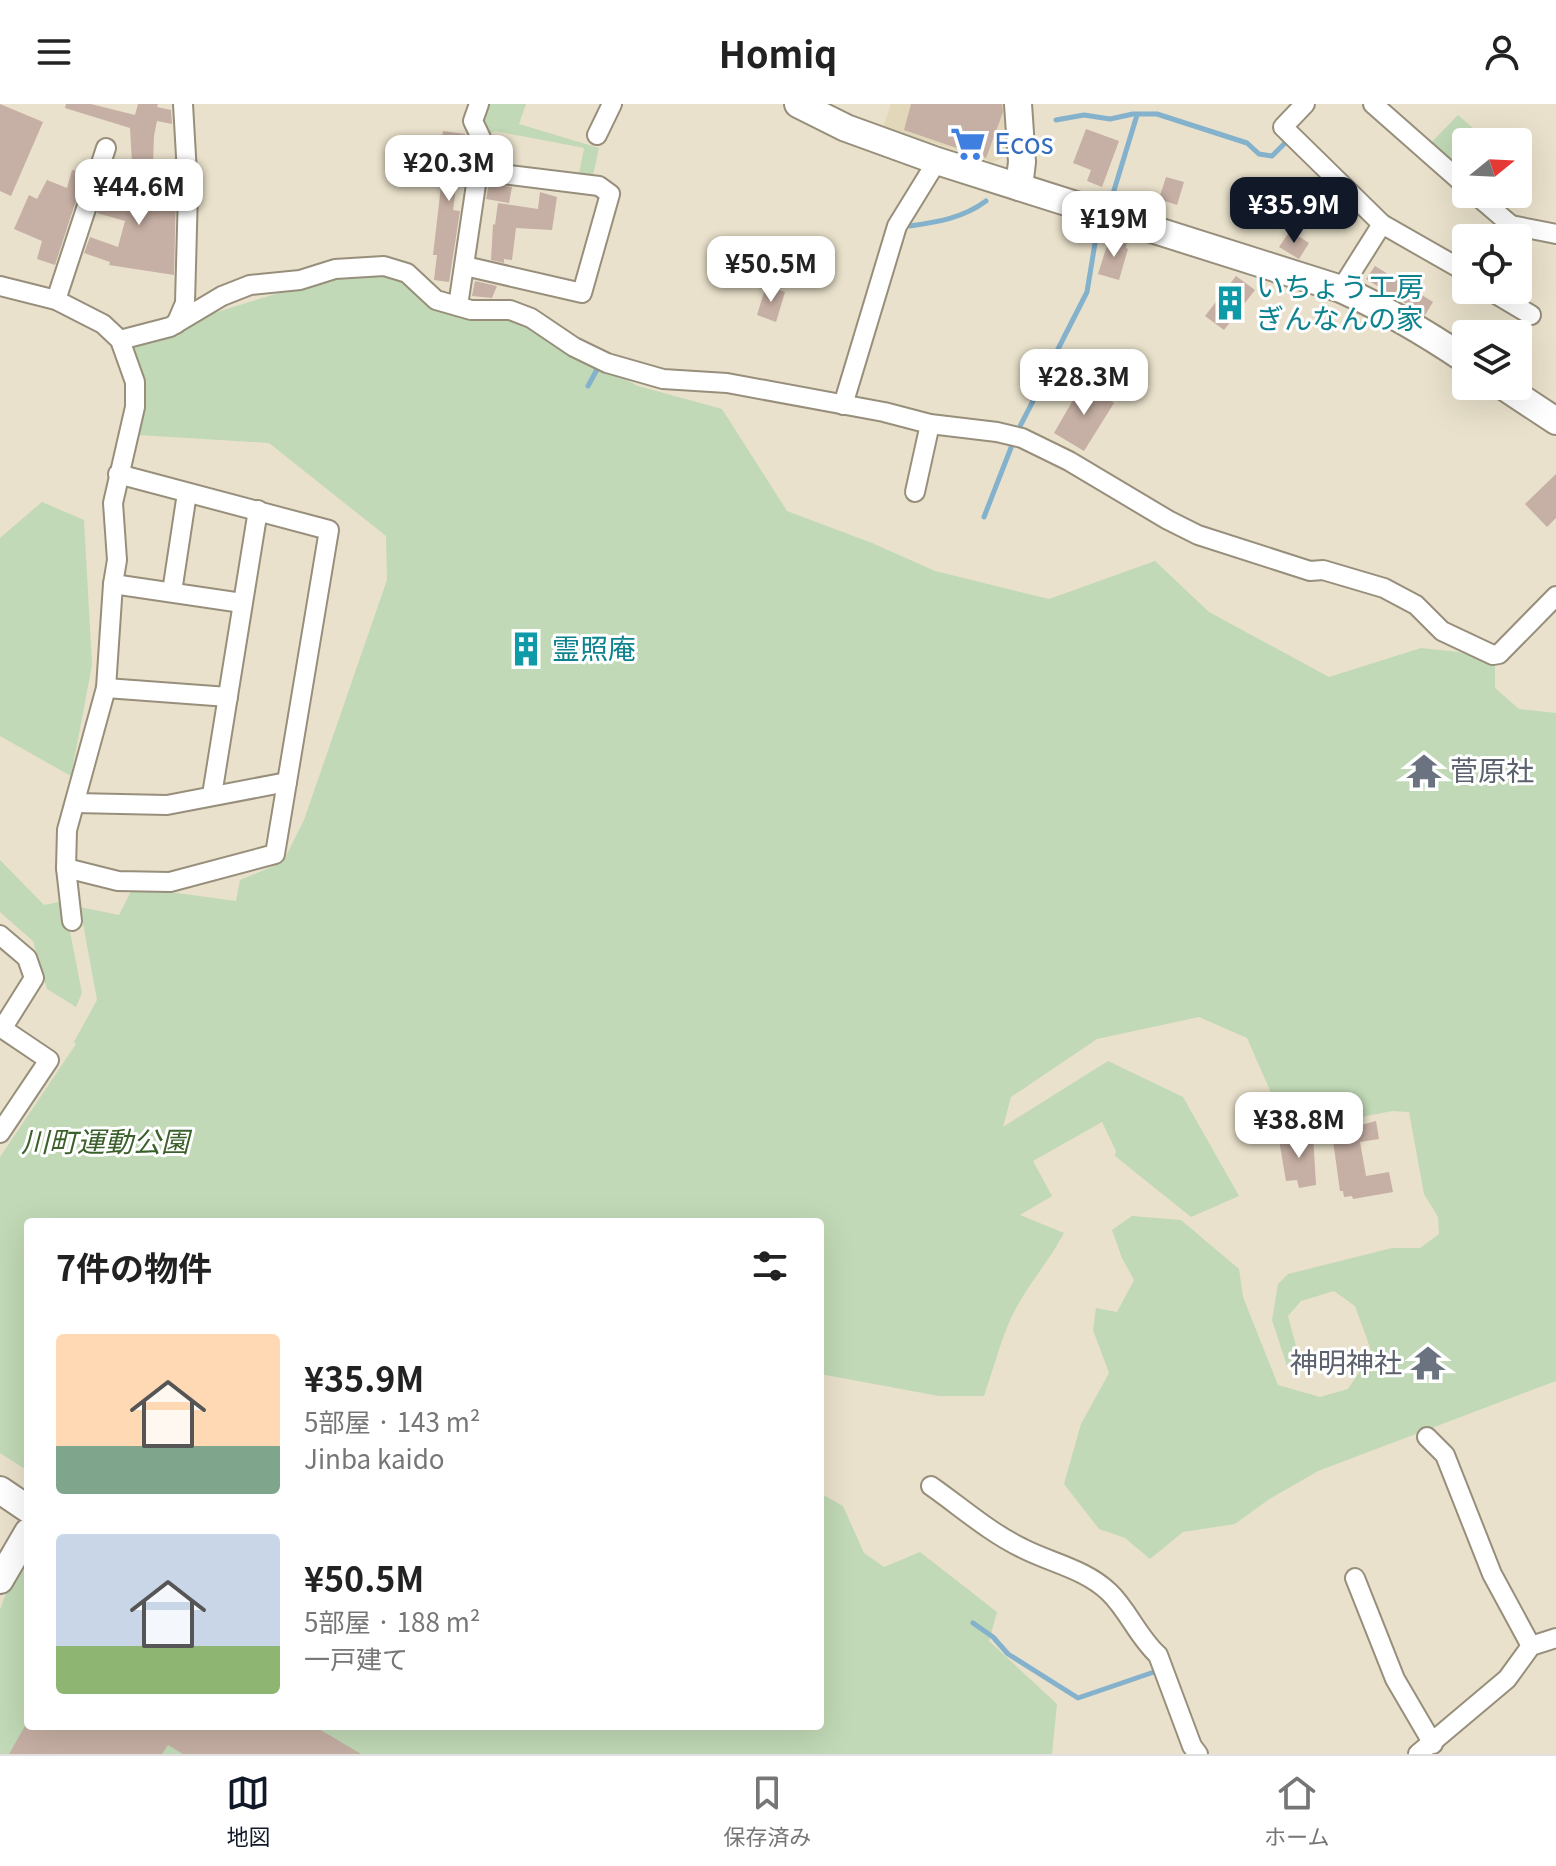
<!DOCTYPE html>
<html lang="ja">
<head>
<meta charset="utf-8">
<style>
  :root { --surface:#fff; --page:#f6f6f6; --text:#222; --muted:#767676; --line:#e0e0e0; --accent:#111827 }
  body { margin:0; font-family:Georgia,"Noto Sans JP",serif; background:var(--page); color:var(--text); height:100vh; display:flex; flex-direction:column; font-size:30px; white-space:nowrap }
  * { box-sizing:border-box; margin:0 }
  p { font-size:26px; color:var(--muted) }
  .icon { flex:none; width:44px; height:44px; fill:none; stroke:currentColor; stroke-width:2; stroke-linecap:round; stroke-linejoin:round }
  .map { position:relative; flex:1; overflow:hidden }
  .sheet { position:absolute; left:24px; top:1114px; width:800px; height:512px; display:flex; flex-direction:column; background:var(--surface); border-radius:8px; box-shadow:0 8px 32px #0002 }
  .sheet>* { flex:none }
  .needle { width:52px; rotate:72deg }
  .tools { position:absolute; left:1452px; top:24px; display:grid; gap:16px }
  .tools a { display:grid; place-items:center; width:80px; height:80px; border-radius:8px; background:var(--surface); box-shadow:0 8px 32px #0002; font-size:40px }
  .price { position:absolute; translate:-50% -68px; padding:0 18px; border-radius:16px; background:#fff; color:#222; font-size:26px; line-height:52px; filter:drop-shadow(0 2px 4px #0008) }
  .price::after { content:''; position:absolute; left:50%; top:48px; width:24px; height:18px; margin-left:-12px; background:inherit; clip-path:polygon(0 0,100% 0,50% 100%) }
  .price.selected { background:var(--accent); color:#fff }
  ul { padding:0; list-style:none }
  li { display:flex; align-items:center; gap:24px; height:200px; padding:0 32px }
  li span { display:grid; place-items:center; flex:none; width:224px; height:160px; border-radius:8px; color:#555 }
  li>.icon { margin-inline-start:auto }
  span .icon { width:96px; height:96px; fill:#fffc; stroke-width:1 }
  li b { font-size:34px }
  h2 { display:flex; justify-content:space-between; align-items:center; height:96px; padding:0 32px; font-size:34px }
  header { display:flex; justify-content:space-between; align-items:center; height:104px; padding:0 32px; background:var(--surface); font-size:36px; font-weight:700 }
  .menu { display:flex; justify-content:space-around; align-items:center; height:112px; border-top:2px solid var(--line); background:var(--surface); font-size:22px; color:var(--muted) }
  .menu a { display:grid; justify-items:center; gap:4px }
  .menu .selected { color:var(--accent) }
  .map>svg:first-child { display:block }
</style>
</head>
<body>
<header><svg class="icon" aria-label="menu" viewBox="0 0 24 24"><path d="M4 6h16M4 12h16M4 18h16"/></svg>Homiq<svg class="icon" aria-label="person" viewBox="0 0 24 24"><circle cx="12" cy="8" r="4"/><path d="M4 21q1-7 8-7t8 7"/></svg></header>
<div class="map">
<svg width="1556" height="1650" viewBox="0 0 1556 1650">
  <rect width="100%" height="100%" fill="#e9e1cb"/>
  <!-- built -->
  <polygon fill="#e2d7b9" points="891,0 1008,0 1012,43 1008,52 993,58 883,23"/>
  <!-- green -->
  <g fill="#c1d9b6">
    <polygon points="479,0 526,0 519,20 599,44 591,81 577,80 584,44 495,27 481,34"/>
    <polygon points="1458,11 1489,38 1466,38 1466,82 1431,39"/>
    <path d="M370 161 446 204 518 218 638 282 722 305 787 407 872 439 935 467 1049 495 1155 457 1209 508 1329 573 1421 544 1459 548 1495 560V584L1519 605 1556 609V1277L1318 1367 1268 1396 1235 1420 1183 1428 1150 1455 1125 1434 1099 1425 1064 1380 1081 1320 1109 1269 1093 1226 1096 1204 1117 1208 1134 1176 1122 1154 1112 1126 1132 1112 1181 1116 1239 1165 1243 1193 1278 1281 1320 1293 1348 1285 1372 1249 1355 1202 1334 1187 1301 1197 1288 1212 1300 1257 1295 1263 1287 1262 1272 1216 1278 1180 1288 1170 1392 1144H1420L1439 1130 1438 1113 1424 1090 1409 1008 1392 1007 1277 1030 1259 1018 1272 991 1247 934 1199 913 1097 935 1011 993 1003 1023 1108 957 1183 993 1239 1092 1191 1113 1115 1052 1116 1047 1102 1018 1033 1057 1052 1092 1020 1111 1064 1129C1048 1159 1025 1184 1011 1214 1000 1239 993 1266 984 1292H939L820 1270V1118H28V1367L0 1349V1053L76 940 74 938 97 896 80 803 119 811 133 783 236 797 240 776 283 758 304 716 387 476 386 432 269 339 138 331 144 280 129 235Z"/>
    <polygon points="42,398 84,416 92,561 71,672 0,632 0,434"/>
    <polygon points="0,756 44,801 64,797 82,889 76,903 47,885 33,837 0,808"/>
    <polygon points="820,1389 843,1402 864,1449 884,1463 920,1448 997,1508 989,1537 1057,1600 1052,1650 0,1650 0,1506 4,1494 28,1450 28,1622 820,1622"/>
  </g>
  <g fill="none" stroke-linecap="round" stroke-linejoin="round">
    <!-- stream -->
    <g stroke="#84b1cb" stroke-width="5">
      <polyline points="1056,16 1084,11 1110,15 1133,10 1157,10 1247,39 1259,50 1272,52 1287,37"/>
      <polyline points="1112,93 1137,11"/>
      <path d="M910 122C938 118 963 114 986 97"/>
      <polyline points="1057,247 1087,188 1097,127"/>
      <polyline points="588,282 600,260"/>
      <polyline points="1018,326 1047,270"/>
      <polyline points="984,413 1014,336"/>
      <polyline points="973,1519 993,1533 1008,1550 1078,1594 1157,1567"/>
    </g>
  </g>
  <!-- building -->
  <g fill="#c6afa4">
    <polygon points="0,0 43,18 11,92 0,87"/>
    <polygon points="66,0 91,0 135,11 138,0 158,0 157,3 171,6 172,20 157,17 154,32 153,59 132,58 130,24 65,4"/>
    <polygon points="911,0 1002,0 1003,8 986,54 904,26"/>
    <polygon points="1086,25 1119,37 1102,83 1087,77 1091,66 1073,59"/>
    <polygon points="443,27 465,30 463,40 468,40 464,78 457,77 453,106 460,107 449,178 434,176 437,151 433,151 445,48 440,48"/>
    <polygon points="72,66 85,69 55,161 37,155 42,137 14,125 29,91 37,95 47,76 67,84"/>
    <polygon points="109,73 176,87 174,171 109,161 110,158 84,149 90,133 118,143 125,117 97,109"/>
    <polygon points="1166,73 1184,78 1177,101 1159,95"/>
    <polygon points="489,80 512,83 509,99 486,95"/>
    <polygon points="540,88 557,93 552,126 516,124 512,156 504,155 504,159 491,156 493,120 495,121 498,99 538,105"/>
    <polygon points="1290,127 1309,139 1299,155 1279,143"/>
    <polygon points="1110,132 1127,138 1126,144 1128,145 1119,176 1098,170"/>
    <polygon points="1375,162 1433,198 1425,211 1366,175"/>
    <polygon points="1236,172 1255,186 1224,226 1205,212"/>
    <polygon points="475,177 497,182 492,194 472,192"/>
    <polygon points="766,182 785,188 776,218 757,211"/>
    <polygon points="1084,277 1114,299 1084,347 1054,329"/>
    <polygon points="1556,370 1556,414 1547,423 1525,400"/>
    <polygon points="1376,1017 1379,1035 1360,1038 1366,1072 1389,1068 1393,1088 1353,1095 1352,1092 1344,1093 1343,1087 1340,1087 1332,1029"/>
    <polygon points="1313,1030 1316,1081 1299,1084 1297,1076 1286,1077 1279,1036"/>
    <polygon points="25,1622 314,1622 361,1650 183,1650 168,1641 162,1650 9,1650"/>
  </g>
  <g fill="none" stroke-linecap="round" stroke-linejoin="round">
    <!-- street casing -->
    <g stroke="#978f7b" stroke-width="22">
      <g id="street">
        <polyline points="1305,0 1283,23 1382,120 1466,168"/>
        <polyline points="1373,0 1466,82"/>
        <polyline points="597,31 612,0"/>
        <polyline points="1475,90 1511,121 1503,134"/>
        <polyline points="1511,121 1556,130"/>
        <polyline points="465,162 582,189 610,90 599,82 478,67"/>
        <polyline points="0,182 56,196 103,220 120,236 135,278 135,303 113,399 117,456 113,480 106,584 67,726 66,764 72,817"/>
        <polyline points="1341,185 1382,120"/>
        <polyline points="1489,186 1531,211"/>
        <polyline points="56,196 106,44"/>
        <polyline points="458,202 478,67 481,34 473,17 479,0"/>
        <polyline points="176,220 185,199 188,87 183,0"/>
        <polyline points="120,236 170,223 222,192 250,181 300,176 335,165 384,162 407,169 436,196 471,206 510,206 531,214 574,243 607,259 663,275 727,279 884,308 930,320 997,328 1022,334 1069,357 1168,416 1198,431 1310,467 1323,466 1384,484 1416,501 1442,527 1493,551 1499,550 1556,492"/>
        <polyline points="843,301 897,122 937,57"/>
        <polyline points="915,388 930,320"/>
        <polyline points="113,480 242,499"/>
        <polyline points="172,488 187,389"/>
        <polyline points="106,584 228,593"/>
        <polyline points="212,691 258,406"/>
        <polyline points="75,699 167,701 287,678"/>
        <polyline points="66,764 118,777 170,778 275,750 329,426 118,370"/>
        <polyline points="0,831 27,854 34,874 2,925"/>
        <polyline points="0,923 49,956 0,1029"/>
        <polyline points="1427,1333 1445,1351 1492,1470 1531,1542"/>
        <path d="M931 1382C961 1403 989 1428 1022 1444 1051 1459 1085 1465 1109 1488 1128 1506 1138 1533 1158 1551L1192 1642 1198 1650"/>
        <polyline points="1355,1474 1395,1575 1433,1640"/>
        <polyline points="1418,1650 1507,1575 1531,1542 1556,1534"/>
      </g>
    </g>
    <!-- secondary casing -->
    <g stroke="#978f7b" stroke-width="30">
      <g id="secondary">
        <path d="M798 0 846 24 937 57 1341 185C1385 205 1426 229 1466 256"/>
        <polyline points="1018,0 1022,58 1019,83"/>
        <polyline points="1503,282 1556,317"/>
        <polyline points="0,1386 28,1405"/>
        <polyline points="0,1476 28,1428"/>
      </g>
    </g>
    <!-- street -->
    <use href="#street" stroke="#fff" stroke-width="18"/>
    <!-- secondary -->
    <use href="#secondary" stroke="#fff" stroke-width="26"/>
  </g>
  <!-- icons -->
  <defs>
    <g id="supermarket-bare" transform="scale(2.76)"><path d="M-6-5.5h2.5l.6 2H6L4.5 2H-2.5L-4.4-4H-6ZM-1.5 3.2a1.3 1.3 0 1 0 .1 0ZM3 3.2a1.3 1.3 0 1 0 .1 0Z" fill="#3f7fe0" stroke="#fff" stroke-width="2.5" paint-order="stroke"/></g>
    <g id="building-bare" transform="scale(2.76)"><path d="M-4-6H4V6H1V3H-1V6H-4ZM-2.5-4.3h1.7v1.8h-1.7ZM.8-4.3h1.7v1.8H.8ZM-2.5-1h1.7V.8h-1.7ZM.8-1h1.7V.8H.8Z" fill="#0f9aa8" stroke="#fff" stroke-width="2.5" paint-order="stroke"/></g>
    <g id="temple-bare" transform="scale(2.76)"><path d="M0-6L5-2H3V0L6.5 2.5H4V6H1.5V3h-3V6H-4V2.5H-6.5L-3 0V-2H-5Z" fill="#6b7280" stroke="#fff" stroke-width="2.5" paint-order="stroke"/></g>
  </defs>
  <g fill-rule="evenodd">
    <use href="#supermarket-bare" x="968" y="40"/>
    <use href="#building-bare" x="1230" y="199"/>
    <use href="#building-bare" x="526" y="545"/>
    <use href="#temple-bare" x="1424" y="667"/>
    <use href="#temple-bare" x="1428" y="1259"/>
  </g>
  <g text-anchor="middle" stroke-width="6" stroke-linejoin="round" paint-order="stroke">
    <!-- shop labels -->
    <g font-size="28" fill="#366cbe" stroke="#fff" text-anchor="start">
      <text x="994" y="50">Ecos</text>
    </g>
    <!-- culture labels -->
    <g font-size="28" fill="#0d838f" stroke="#fff" text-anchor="start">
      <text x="1256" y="193">いちょう工房<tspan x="1256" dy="32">ぎんなんの家</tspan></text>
      <text x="552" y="555">霊照庵</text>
    </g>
    <!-- worship labels -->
    <g font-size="28" fill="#5b616d" stroke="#fff" text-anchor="start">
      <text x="1450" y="677">菅原社</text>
      <text x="1402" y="1269" text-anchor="end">神明神社</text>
    </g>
    <!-- park labels -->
    <g font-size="28" font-style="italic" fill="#3c602b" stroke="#fff">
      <text x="105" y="1048">川町運動公園</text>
    </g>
  </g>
</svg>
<div class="tools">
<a><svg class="needle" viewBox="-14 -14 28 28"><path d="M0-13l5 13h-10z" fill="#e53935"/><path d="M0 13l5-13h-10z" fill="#767676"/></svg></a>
<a><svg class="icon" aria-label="locate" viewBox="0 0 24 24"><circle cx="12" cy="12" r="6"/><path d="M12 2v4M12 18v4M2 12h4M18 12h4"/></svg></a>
<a><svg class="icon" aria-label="layers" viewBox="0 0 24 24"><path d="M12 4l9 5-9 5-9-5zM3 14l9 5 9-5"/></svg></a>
</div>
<b class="price" style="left:449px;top:99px">¥20.3M</b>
<b class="price" style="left:139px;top:123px">¥44.6M</b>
<b class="price selected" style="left:1294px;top:141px">¥35.9M</b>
<b class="price" style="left:1114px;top:155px">¥19M</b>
<b class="price" style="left:771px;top:200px">¥50.5M</b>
<b class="price" style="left:1084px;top:313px">¥28.3M</b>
<b class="price" style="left:1299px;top:1056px">¥38.8M</b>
<section class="sheet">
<h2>7件の物件<svg class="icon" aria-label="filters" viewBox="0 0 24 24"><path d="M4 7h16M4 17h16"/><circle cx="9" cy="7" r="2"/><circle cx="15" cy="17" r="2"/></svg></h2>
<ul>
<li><span style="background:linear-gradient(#ffd9b3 70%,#7fa58c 0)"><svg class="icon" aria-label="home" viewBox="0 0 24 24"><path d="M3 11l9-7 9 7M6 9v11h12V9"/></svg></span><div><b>¥35.9M</b><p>5部屋 · 143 m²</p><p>Jinba kaido</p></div></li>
<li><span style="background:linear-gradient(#c9d6e8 70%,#8fb573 0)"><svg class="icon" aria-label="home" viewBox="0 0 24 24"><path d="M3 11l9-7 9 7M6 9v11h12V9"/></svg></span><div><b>¥50.5M</b><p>5部屋 · 188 m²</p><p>一戸建て</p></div></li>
</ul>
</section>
</div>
<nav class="menu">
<a class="selected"><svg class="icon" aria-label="map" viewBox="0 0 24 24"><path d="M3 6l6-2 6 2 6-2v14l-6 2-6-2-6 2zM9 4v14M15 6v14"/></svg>地図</a>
<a><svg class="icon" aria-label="saved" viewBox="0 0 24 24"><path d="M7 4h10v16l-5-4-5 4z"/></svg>保存済み</a>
<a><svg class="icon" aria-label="home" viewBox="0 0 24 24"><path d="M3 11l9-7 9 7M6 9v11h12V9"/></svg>ホーム</a>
</nav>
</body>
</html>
